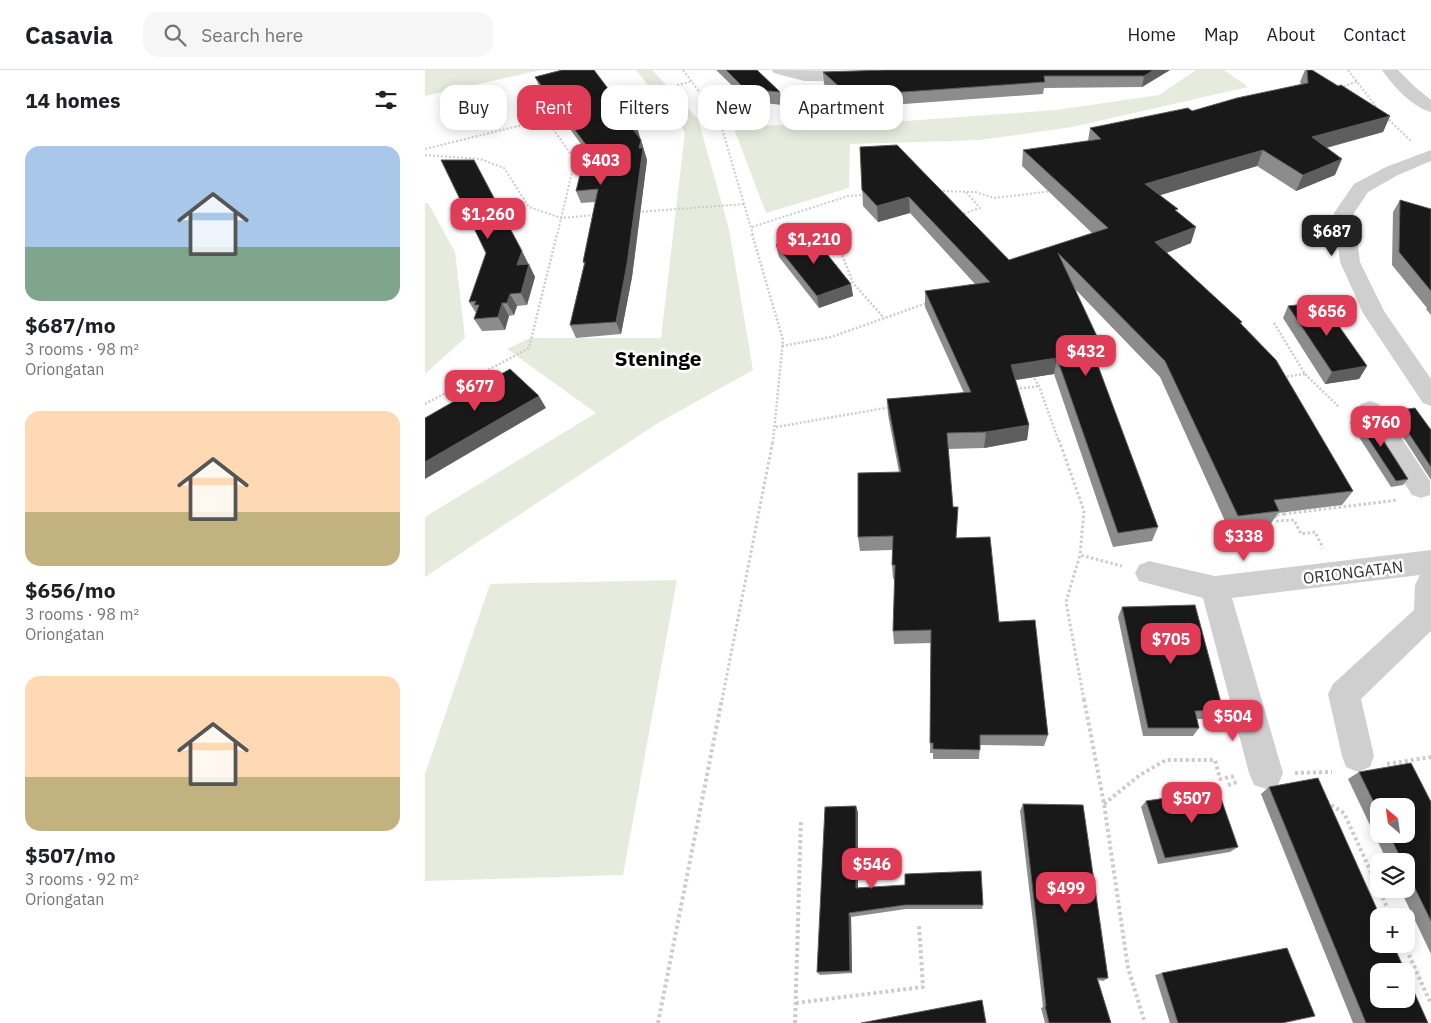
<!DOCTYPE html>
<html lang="en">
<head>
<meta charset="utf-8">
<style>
  :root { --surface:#fff; --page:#f6f6f6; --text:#202124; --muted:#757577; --line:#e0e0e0; --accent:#df3d57 }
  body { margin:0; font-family:"IBM Plex Sans",sans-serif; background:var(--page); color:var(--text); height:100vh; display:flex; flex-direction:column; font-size:19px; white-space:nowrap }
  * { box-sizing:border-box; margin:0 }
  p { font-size:16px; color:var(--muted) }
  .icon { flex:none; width:28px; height:28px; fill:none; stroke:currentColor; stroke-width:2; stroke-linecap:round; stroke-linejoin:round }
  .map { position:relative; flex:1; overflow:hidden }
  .panel { display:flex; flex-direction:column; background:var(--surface); width:425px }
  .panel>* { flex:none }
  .top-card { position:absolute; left:15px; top:15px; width:475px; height:45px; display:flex; gap:10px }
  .needle { width:32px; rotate:331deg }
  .buttons { position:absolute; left:945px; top:728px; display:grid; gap:10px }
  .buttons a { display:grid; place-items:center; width:45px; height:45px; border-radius:10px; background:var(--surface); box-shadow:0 2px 12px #0003; font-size:25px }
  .price { position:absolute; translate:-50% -42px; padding:0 11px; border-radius:10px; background:var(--accent); color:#fff; font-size:16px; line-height:32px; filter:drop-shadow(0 1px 2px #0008) }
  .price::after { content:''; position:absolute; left:50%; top:30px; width:15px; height:11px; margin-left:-8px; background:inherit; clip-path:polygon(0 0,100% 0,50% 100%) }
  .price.active { background:#222; color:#fff }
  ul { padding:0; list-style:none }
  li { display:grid; align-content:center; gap:10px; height:265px; padding:0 25px }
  li span { display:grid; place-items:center; height:155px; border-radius:15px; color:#555 }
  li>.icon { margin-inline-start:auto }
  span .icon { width:90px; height:90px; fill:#fffc; stroke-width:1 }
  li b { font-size:21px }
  h2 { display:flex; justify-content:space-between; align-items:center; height:60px; padding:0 25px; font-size:21px }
  .tag { padding:0 18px; border-radius:15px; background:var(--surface); box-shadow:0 2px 12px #0003; font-size:18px; line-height:45px }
  .tag.active { background:var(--accent); color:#fff }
  header { display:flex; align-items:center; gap:30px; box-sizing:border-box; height:70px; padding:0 25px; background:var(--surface); border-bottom:1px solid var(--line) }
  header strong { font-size:24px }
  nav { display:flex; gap:28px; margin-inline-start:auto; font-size:18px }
  .search { width:350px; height:45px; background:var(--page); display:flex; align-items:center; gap:12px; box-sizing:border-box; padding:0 18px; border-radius:15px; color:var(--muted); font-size:19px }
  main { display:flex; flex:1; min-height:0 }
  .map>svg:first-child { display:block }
</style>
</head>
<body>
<header>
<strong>Casavia</strong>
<div class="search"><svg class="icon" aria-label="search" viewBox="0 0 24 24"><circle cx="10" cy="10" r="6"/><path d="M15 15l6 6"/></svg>Search here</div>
<nav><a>Home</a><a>Map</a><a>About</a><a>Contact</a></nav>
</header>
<main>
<section class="panel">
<h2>14 homes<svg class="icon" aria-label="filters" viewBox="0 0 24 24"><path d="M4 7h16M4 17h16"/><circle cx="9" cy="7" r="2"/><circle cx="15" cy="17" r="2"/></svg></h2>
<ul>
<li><span style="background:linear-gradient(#a9c7e8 65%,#7fa58c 0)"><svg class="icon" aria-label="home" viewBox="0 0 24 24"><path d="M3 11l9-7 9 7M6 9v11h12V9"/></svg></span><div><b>$687/mo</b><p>3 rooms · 98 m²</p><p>Oriongatan</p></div></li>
<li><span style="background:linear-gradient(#ffd9b3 65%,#c2b280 0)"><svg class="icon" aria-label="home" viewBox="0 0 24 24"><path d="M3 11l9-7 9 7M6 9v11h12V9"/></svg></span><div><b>$656/mo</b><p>3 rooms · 98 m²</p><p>Oriongatan</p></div></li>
<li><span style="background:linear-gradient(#ffd9b3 65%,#c2b280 0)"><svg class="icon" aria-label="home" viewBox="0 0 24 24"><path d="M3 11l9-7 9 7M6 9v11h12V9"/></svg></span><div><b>$507/mo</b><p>3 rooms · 92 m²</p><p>Oriongatan</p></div></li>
</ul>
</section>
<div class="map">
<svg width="1006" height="953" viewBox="0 0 1006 953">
  <rect width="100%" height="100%" fill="#fff"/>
  <!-- green -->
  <g fill="#e6ebde">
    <polygon points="0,0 116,0 0,26"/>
    <polygon points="211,0 227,0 273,49 304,159 328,300 233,353 0,507 0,447 171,343 82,279 105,268 236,268 260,62"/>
    <polygon points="771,0 799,0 823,17 647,57 555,70 425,74 424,118 341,143 308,56 453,53 631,40 734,25"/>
    <polygon points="0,133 3,133 30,182 40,268 0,304"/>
    <polygon points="252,510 198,805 0,811 0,704 65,514"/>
  </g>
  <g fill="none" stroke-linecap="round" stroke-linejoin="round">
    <!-- path-far3 -->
    <g stroke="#ccc" stroke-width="2" stroke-dasharray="2 2" stroke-linecap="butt">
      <polyline points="258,0 294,48 328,165"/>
      <polyline points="923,0 953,39"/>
      <polyline points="916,20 920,16 933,11"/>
      <polyline points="190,31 268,11"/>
      <polyline points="961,47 987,72"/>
      <polyline points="121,49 150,90 132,165"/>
      <polyline points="0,79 138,45"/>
      <polyline points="0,85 55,89 79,98 104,137 136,148 170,145"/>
      <polyline points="514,121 550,122 570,128 626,121"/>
      <polyline points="213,142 320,134"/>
      <polyline points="535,145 555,138 541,122"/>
      <polyline points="327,157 423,126 440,125"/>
    </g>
    <!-- path-far2 -->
    <g stroke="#ccc" stroke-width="2.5" stroke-dasharray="2 2" stroke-linecap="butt">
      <polyline points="327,164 358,270 348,372"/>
      <polyline points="413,174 428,213 459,248"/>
      <polyline points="849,253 880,304 914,337"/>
      <polyline points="357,276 406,267 502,233"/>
      <polyline points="607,305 614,316 634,372"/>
      <polyline points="858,307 880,304"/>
      <polyline points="591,319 614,316"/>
      <polyline points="0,334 104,278 132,164"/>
      <polyline points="351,357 466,337"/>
    </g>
    <!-- path-far1 -->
    <g stroke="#ccc" stroke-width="3" stroke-dasharray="2.5 2.5" stroke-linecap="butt">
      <polyline points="634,370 659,441 655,485"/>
      <polyline points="857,439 859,444 850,445 852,451 869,450 876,464 890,462 898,478"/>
      <polyline points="859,444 973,430"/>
      <polyline points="297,630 348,370"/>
      <polyline points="659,630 641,532 655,485 697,496"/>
    </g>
    <!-- path -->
    <g stroke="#ccc" stroke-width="4" stroke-dasharray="3 3" stroke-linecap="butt">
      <polyline points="659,629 679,734 703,898 720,953"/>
      <polyline points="962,694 1006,687"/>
      <polyline points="870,703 907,702"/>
      <polyline points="803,715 812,712"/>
      <polyline points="901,732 919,743 966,846"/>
      <polyline points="679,734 715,705 741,690 790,690 795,709 810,706"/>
      <polyline points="979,874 1006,934"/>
      <polyline points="371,933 498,917 494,855"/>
      <polyline points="233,953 297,629"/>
      <polyline points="370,953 376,750"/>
    </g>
    <!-- minor -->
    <g fill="#cfcfcf" fill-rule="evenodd">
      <polygon points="347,0 435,1 441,3 443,6 441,9 435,11 379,11 349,3"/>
      <path d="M957 0H973L990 17 1006 30V42C987 37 968 16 957 0Z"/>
      <polygon points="1006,80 1006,91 973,105 943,122 929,143 935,192 959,241 1006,309 1006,336 998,333 938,243 915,192 909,143 929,114 961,97"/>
      <polygon points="945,331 954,334 1005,411 1005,425 996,428 987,425 933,340 936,334"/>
      <polygon points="1006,480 1006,561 936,629 949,686 945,697 933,702 921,697 917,686 903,624 908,614 989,540 990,515 995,505 807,528 858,703 853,715 841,719 829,715 824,703 778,528 714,511 710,503 714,495 724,491 790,506"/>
    </g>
  </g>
  <!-- wall -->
  <g fill="#8c8c8c" fill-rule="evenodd">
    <polygon points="291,0 332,0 355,22 357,35 323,31"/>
    <polygon points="745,0 717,17 619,18 618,24 479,34 420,33 399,14 398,2"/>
    <polygon points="880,0 887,0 913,16 965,46 958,62 902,78 910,105 871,121 832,96 735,125 752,142 766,173 741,183 817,252 816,255 928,421 917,435 853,443 845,455 804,460 735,307 650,219 676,275 671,291 733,457 727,471 688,477 629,304 590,310 604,355 602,370 559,378 523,379 528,437 531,468 574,552 623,665 619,676 555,675 554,689 508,689 508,683 505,683 506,573 469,574 468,561 470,509 468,509 467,495 467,480 435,481 433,467 474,402 463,345 462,329 539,323 500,237 500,221 550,214 485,143 453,152 438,136 435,77 584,190 667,163 597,96 598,80 663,71 665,58 767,41 876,14 875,12"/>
    <polygon points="110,7 212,57 222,90 207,207 196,264 151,268 145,255 159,194 158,192 170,132 156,133 151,121 161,81 115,18"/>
    <polygon points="975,130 1006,139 1006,245 1001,239 1002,238 967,195 968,142"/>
    <polygon points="351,175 426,214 428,226 394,238 354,187"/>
    <polygon points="103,193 102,194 110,207 102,235 92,236 89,245 84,246 80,260 57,261 49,249 51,243 44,232"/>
    <polygon points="863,236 942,296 934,309 900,314 858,248"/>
    <polygon points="969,341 1006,360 1006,410 965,347"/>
    <polygon points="929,347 983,409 978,415 966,417 925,353"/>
    <polygon points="697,537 798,640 791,649 772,649 774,658 768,666 718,666 693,547"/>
    <path d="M934 702 1006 732V884L975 819H981V791H962L923 709ZM954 736 981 764H954Z"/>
    <polygon points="844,717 1003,953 928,953 836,724"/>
    <polygon points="721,731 813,777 805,782 733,794 716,737"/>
    <polygon points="598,734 683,908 678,911 673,910 686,953 620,953 616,938 618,937 595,741"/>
    <polygon points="433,742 433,818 558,835 557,839 481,839 426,847 427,903 395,905 392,902"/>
    <polygon points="737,903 857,953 745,953 730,905"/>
  </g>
  <!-- shaded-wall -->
  <g fill="#5e5e5e">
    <polygon points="729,0 745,0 717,17 719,6"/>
    <polygon points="965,46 958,62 881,83 887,67"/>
    <polygon points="212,57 215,69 207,58"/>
    <polygon points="216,70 222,90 207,207 196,264 191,252"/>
    <polygon points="838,80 832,96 716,131 720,114"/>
    <polygon points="917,89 910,105 871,121 878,105"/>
    <polygon points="484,127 485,143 453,152 452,136"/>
    <polygon points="771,157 766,173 726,189 730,172"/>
    <polygon points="97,181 103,193 99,208 92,195"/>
    <polygon points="104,194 110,207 102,235 96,223"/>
    <polygon points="426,214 428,226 394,238 392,226"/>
    <polygon points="85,224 92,236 89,245 82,233"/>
    <polygon points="77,233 84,246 80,260 73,247"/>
    <polygon points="632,288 629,304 584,311 586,295"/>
    <polygon points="942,296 934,309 900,314 907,302"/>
    <polygon points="114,326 121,338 0,409 0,392"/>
    <polygon points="604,355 602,370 559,378 561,362"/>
    <polygon points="431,736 433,742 433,823 431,818"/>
    <polygon points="424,843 426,847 427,903 425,901"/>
  </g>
  <!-- building -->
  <g fill="#191919" stroke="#5e5e5e">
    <polygon points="137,0 169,0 212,57 207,58 216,70 214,78 218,78 202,194 191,252 145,255 160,192 158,192 173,119 151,121 162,76 110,7"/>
    <polygon points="301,0 332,0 355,22 320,19"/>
    <polygon points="461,0 729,0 719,6 619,6 620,12 478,22 419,21 398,2"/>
    <polygon points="882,0 887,0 913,16 916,15 965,46 887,67 917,89 878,105 838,80 720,114 753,139 750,140 771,157 730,172 817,252 815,253 851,290 928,421 849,430 854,441 813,446 740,291 633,183 676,275 666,277 733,457 693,463 632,288 586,295 604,355 561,362 522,363 528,437 533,437 531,468 565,467 574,552 610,550 623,665 555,665 555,680 508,679 508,673 505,673 506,560 468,561 470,495 467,495 468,466 433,467 433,403 476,402 462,329 546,322 500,221 565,212 484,127 452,136 437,120 435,77 472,75 584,190 683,158 598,80 676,69 665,58 763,38 767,41 812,28 883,13"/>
    <polygon points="16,90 49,90 97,181 92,195 104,194 96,223 85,224 82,233 77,233 73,247 49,249 54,235 49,235 51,231 44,232 61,183"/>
    <polygon points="975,130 1006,139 1006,221 974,182"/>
    <polygon points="386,164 426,214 392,226 351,175"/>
    <polygon points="897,232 942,296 907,302 863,236"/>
    <polygon points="85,299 114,326 0,392 0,348"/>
    <polygon points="990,338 1006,360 1006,397 969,341"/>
    <polygon points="942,345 983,409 971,411 929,347"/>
    <polygon points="770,535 798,640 770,641 774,658 723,658 697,537"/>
    <polygon points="986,693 1006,732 1006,851 981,800 981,791 977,791 964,764 981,764 981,736 954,736 954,743 934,702"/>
    <polygon points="893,708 955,846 954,846 954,874 968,874 980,901 954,901 954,929 981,929 981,904 1003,953 941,953 844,717"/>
    <polygon points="793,720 813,777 740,788 721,731"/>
    <polygon points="598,734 658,735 683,908 672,908 686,953 624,953 620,936 621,936"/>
    <polygon points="431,736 431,818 480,815 480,804 556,801 558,835 480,835 424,843 425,901 392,902 400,737"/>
    <polygon points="862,878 890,946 857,953 753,953 737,903"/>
    <polygon points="557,930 561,953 436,953"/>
  </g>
  <g text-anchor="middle" stroke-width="5" stroke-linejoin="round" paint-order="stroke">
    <!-- street labels -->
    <g font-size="16" fill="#323232" stroke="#fff">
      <text transform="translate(928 502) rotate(-7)" y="6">ORIONGATAN</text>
    </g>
    <!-- district labels -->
    <g font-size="21" font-weight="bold" fill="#000" stroke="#fff">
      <text x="233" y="296">Steninge</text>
    </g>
  </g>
</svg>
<div class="buttons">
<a><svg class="needle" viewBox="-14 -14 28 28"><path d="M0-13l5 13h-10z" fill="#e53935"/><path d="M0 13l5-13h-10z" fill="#757577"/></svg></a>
<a><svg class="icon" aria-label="layers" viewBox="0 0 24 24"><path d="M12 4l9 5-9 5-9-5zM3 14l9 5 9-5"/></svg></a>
<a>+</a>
<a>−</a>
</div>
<b class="price" style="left:176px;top:116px">$403</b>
<b class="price" style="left:63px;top:170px">$1,260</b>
<b class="price active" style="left:907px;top:187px">$687</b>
<b class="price" style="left:389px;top:195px">$1,210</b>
<b class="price" style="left:902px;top:267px">$656</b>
<b class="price" style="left:661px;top:307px">$432</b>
<b class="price" style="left:50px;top:342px">$677</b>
<b class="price" style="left:956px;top:378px">$760</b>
<b class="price" style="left:819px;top:492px">$338</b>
<b class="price" style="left:746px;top:595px">$705</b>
<b class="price" style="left:808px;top:672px">$504</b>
<b class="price" style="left:767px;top:754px">$507</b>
<b class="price" style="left:447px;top:820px">$546</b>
<b class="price" style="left:641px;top:844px">$499</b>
<div class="top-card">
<a class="tag">Buy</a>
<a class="tag active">Rent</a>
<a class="tag">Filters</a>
<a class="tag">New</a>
<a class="tag">Apartment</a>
</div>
</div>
</main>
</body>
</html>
